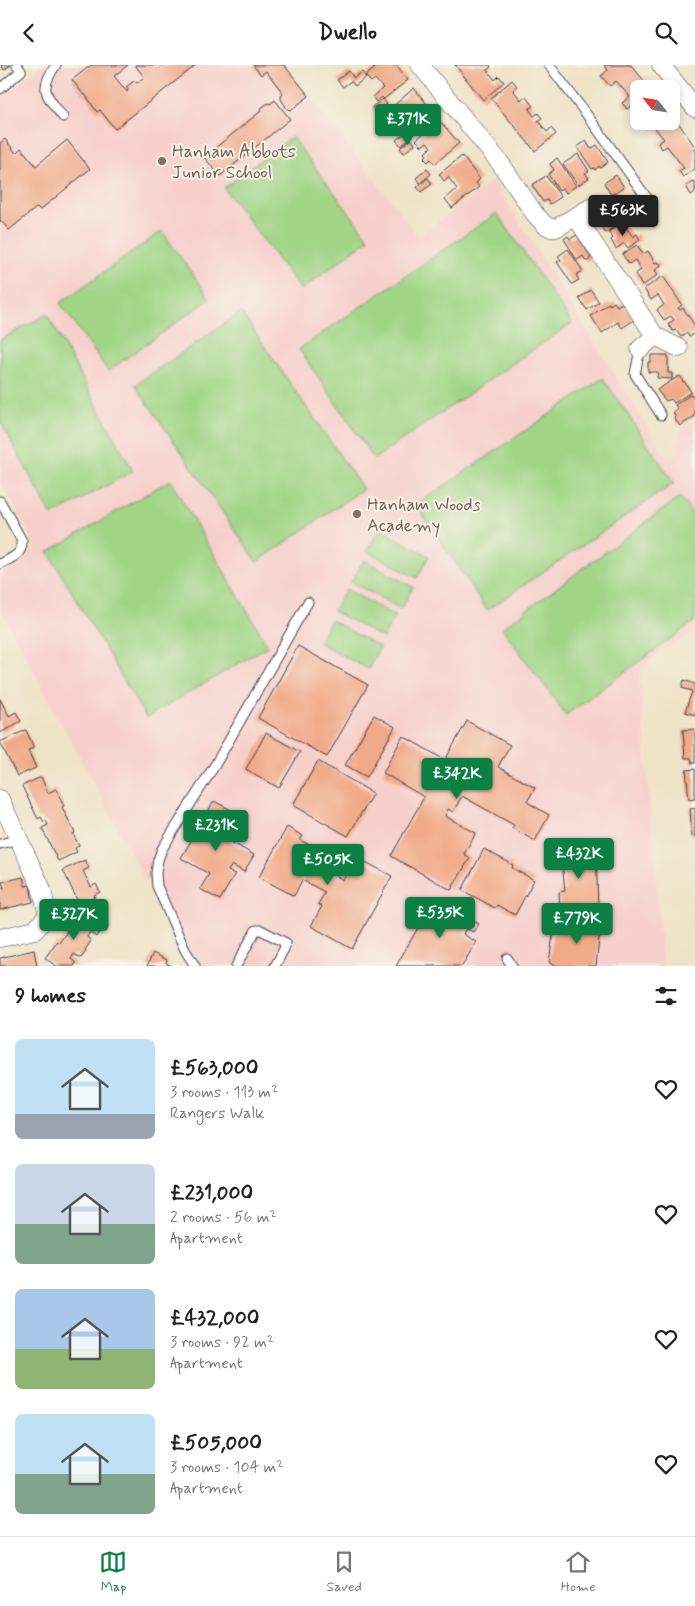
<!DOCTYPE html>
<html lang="en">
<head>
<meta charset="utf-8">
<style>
  :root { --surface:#fff; --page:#f2f2f2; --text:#202124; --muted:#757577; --line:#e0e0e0; --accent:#0b8043 }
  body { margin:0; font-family:Mynerve,sans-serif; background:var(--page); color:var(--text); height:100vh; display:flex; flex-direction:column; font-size:19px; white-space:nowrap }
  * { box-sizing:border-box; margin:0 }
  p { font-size:16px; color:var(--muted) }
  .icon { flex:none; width:28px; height:28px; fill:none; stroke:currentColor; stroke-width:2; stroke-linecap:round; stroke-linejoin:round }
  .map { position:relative; height:901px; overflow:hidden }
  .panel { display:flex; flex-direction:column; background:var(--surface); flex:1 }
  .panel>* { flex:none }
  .needle { width:32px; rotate:300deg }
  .controls { position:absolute; left:630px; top:15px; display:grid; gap:10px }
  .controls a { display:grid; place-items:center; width:50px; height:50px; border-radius:8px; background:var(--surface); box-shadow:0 2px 8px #0003; font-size:25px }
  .price { position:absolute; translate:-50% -42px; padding:0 11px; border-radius:5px; background:var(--accent); color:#fff; font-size:16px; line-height:32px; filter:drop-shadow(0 1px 2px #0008) }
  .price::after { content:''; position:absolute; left:50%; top:30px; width:15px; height:11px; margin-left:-8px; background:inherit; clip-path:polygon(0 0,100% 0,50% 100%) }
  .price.on { background:#222; color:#fff }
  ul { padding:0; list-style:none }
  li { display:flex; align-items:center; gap:15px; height:125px; padding:0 15px }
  li span { display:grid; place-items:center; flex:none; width:140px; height:100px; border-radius:8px; color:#555 }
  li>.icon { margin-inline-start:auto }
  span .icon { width:60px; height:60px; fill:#fffc; stroke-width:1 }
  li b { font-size:21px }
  h2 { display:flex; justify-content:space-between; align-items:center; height:60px; padding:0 15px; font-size:21px }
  header { display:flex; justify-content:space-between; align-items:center; height:65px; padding:0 15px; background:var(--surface); font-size:22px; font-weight:800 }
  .tab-bar { display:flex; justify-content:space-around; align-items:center; height:70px; border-top:1px solid var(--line); background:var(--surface); font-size:14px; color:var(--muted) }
  .tab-bar a { display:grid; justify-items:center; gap:2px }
  .tab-bar .on { color:var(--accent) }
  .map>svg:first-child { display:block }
</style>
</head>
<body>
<header><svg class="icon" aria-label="back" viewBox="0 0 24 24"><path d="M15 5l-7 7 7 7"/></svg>Dwello<svg class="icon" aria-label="search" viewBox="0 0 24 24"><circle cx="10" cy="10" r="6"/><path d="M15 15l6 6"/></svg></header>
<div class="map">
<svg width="695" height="901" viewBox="0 0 695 901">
  <rect width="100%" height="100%" fill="#f7f3e8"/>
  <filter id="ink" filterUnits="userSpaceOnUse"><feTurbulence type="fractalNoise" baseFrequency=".02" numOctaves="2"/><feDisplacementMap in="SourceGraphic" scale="10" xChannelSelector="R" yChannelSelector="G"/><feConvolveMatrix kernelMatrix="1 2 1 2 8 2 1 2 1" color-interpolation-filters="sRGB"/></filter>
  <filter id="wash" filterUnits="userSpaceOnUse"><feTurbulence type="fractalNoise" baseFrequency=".0096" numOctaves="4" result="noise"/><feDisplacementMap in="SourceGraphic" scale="20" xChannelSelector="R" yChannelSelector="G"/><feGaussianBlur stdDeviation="1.12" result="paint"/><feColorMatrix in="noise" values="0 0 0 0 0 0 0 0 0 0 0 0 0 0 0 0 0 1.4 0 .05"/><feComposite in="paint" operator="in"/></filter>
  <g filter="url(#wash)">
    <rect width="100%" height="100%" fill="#efe3c7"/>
    <!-- built -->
    <polygon fill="#f7d0cb" points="41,0 285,0 419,172 493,115 668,395 677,389 680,366 695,355 695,567 661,586 639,606 663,901 191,901 0,543 0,510 36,483 0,414 0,33"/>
    <!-- green -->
    <g fill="#a0d586" stroke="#617c60">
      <polygon points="292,72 369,174 301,225 224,123"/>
      <polygon points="497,148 572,258 374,394 299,284"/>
      <polygon points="162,166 210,234 108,306 60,238"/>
      <polygon points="241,247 363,424 257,497 135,320"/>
      <polygon points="47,249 133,406 52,451 0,356 0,275"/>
      <polygon points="603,313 674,418 487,545 416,440"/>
      <polygon points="170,415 268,581 146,653 48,487"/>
      <polygon points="680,432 695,453 695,556 566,650 502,563"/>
      <polygon points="380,464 429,491 417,513 367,486"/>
      <polygon points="364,495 413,522 401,544 351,517"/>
      <polygon points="346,524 395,551 383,573 333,546"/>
      <polygon points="331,555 380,582 368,604 318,577"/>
    </g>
    <g id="blocks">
      <!-- building -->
      <g fill="#f1aa89">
        <polygon points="1,0 11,0 4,5"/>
        <polygon points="91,0 128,0 114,11 127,27 128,25 126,22 134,16 137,18 144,12 135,0 196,0 115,64 100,45 97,47 85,29 84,30 72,15"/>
        <polygon points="253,0 284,0 309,31 291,45 287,44 281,34 281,32 283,28 266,6 261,10"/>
        <polygon points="379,0 396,0 408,15 384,34 382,32 376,37 373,32 383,23 375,14 371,17 365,11"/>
        <polygon points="455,0 490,0 491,2 487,5 495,15 499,11 504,17 483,35"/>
        <polygon points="604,0 631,0 651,24 639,24 639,43 635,38 627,44 622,38 630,32 616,16 610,21 601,11 608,5"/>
        <polygon points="349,6 354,13 362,7 366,12 355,21 351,16 343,22 337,15"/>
        <polygon points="512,15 517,21 513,25 521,35 525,31 533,41 529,44 534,51 538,48 542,53 538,56 547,67 551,63 556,69 535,86 491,33"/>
        <polygon points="414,23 433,47 410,66 405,59 409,55 401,45 396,49 391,43"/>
        <polygon points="383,34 387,39 376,48 372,42"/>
        <polygon points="275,35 290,54 220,111 204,92 261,46 260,44 268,38 270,39"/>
        <polygon points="387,41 391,46 380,55 376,50"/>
        <polygon points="673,50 695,82 695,104 683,112 679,106 684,103 667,81 662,84 658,78 664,74 655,63 664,56 671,56 671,51"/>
        <polygon points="439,55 459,78 435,99 431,94 428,97 424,93 427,90 425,88 431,82 427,77 422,81 416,75"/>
        <polygon points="645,56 656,56 646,64 642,58"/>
        <polygon points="407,67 411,72 401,81 396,75"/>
        <polygon points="5,74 16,88 21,83 36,101 67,75 90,104 40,145 37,142 9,165 1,156 0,157 0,78"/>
        <polygon points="411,74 415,79 404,88 400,83"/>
        <polygon points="586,76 591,84 597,80 608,97 600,103 599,101 595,105 594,103 592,104 577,82"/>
        <polygon points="578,89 589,106 585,108 589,113 578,120 563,99"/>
        <polygon points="462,91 480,114 476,118 479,122 452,143 445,134 457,124 448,112 444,116 439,109"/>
        <polygon points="557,93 576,121 566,128 563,123 559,126 548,109 554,105 550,99"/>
        <polygon points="427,104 431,109 420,118 416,113"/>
        <polygon points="616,110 624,122 611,130 604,118"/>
        <polygon points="546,111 561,132 550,139 547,135 543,137 532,120"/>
        <polygon points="428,113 432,119 421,127 417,122"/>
        <polygon points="695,116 695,127 691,130 686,121"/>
        <polygon points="612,142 622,157 605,168 600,159 602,158 598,151"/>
        <polygon points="623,158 633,172 637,169 640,175 628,183 624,178 616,184 611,175 613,173 608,167"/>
        <polygon points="577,170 591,192 588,196 586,196 583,191 577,195 564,174 568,171 570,174"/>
        <polygon points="637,180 643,189 648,186 655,198 657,197 661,199 660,202 655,205 658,210 642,221 635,209 641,205 635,195 629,199 622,189"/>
        <polygon points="568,184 583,206 576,210 579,215 572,219 557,197 561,195 558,191"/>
        <polygon points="663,211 682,240 678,243 680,245 683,243 695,261 695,268 689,272 687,268 681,272 676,265 673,266 668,259 674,255 671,251 664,255 657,245 664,240 658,230 651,235 644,224"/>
        <polygon points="591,225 599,237 587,245 579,233"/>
        <polygon points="614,237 617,241 622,238 634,255 622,263 618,257 602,268 591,251 609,238 610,240"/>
        <polygon points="651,290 668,290 668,308 672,308 672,314 657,313 658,307 648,307 648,297 651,297"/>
        <polygon points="679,311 681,312 683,317 684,316 691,327 674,338 671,334 666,336 657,325"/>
        <polygon points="691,329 695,334 695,351 680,361 674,353 676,352 673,348 678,344 675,340"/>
        <polygon points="298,581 368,620 327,692 258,653"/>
        <polygon points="684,615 695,619 695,650 685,647 692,626 682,623"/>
        <polygon points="0,634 9,651 16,647 21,656 0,668"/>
        <polygon points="374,650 395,662 367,712 345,700"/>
        <polygon points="467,656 510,680 498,702 535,723 527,737 549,750 535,776 512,763 514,760 462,731 453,747 448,744 445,751 476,768 464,789 470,793 451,825 391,791 424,732 383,708 403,671 445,695"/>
        <polygon points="695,664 695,698 692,698 691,693 685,693 683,665"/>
        <polygon points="26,665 34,683 28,685 36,703 17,711 0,677"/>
        <polygon points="266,668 300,687 279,723 246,704"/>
        <polygon points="318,696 373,728 348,771 293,740"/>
        <polygon points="695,704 695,733 689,734 686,705"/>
        <polygon points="41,712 48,728 56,724 64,741 62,742 75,768 73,769 79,781 75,783 77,787 58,796 42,763 48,760 46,756 44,757 41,752 38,754 22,721"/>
        <polygon points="214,736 233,746 219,770 254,790 244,807 232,800 228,806 235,809 220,835 200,824 209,809 181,793"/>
        <polygon points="695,743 695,771 692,772 690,744"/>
        <polygon points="287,762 303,771 300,775 317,784 319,781 336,790 334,794 340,797 333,809 343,815 356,792 392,811 352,884 311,861 322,841 318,839 325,827 302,815 294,831 259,812"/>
        <polygon points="484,784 513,800 512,803 534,815 515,850 497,840 495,843 462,825"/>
        <polygon points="596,786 598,841 560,844 559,827 565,826 561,787"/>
        <polygon points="85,795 89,803 83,806 91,822 96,819 100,827 94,830 95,832 79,839 63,805"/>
        <polygon points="23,812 25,821 30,820 33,837 0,845 0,824 4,823 2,817"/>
        <polygon points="435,833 479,859 473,867 466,863 463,869 476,877 462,901 396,901"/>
        <polygon points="82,845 101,858 97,864 100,866 96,872 90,867 87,872 91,876 85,885 86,886 81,893 74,889 71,894 76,898 74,901 56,901 45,893 57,876 59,878"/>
        <polygon points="579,853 601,856 596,901 554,901 549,897 553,870 578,859"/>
        <polygon points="34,885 37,901 0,901 0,893"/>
        <polygon points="153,888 167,895 166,898 172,901 147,901"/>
      </g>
    </g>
  </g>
  <g filter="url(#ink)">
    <use href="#blocks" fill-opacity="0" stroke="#413f50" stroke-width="1"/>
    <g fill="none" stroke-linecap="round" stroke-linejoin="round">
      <!-- lane casing -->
      <g stroke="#413f50" stroke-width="11">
        <g id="lane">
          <path d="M56 0C38 25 46 30 63 52"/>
          <polyline points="549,0 587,50 650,137"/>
          <polyline points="0,24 21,6 17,0"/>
          <polyline points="640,284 635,309 661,350"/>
          <path d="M0 436 22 476C23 490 11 493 0 499"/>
          <polyline points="0,779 19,774"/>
          <polyline points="507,893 512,901"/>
          <polyline points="195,901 185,885 157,821 156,808 158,795 162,784 215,700 308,537"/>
          <polyline points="236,901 256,865 261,865 286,878 284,884 275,901"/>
        </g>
      </g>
      <!-- street casing -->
      <g stroke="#413f50" stroke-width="19">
        <g id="street">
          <polyline points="420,0 501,99 534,148 545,160 551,163 556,163 590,143"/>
          <polyline points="661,0 695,43"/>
          <polyline points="576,152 655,271 679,283"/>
          <polyline points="640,284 655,271"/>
          <polyline points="0,734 41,822 48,850 35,865 0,873"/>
        </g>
      </g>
      <!-- lane -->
      <use href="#lane" stroke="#fff" stroke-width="9"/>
      <!-- street -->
      <use href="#street" stroke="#fff" stroke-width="18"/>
    </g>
  </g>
  <!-- markers -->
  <g fill="#8d6e63" stroke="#f7f3e8" stroke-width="2">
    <circle cx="162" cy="96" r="5"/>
    <circle cx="357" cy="449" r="5"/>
  </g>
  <g text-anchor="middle" stroke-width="4" stroke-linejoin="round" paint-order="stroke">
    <!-- education labels -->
    <g font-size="18" fill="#785e54" stroke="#f7f3e8" text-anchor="start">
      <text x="172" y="92">Hanham Abbots<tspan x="172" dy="21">Junior School</tspan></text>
      <text x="367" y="445">Hanham Woods<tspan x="367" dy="21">Academy</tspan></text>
    </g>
  </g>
</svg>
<div class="controls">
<a><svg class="needle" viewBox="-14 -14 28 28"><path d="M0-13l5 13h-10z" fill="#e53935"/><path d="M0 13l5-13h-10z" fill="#757577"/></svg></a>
</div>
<b class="price" style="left:408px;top:81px">£371K</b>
<b class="price on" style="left:623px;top:172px">£563K</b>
<b class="price" style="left:457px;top:735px">£342K</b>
<b class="price" style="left:216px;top:787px">£231K</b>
<b class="price" style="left:579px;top:815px">£432K</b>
<b class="price" style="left:328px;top:821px">£505K</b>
<b class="price" style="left:440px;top:874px">£535K</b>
<b class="price" style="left:74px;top:876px">£327K</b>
<b class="price" style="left:577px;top:880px">£779K</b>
</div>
<section class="panel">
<h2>9 homes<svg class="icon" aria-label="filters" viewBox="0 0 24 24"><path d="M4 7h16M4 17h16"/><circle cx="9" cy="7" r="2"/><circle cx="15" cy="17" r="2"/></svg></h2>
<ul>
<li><span style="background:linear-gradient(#bfe0f5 75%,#9aa5b1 0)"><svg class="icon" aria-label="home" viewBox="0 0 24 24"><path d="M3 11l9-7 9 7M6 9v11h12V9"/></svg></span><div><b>£563,000</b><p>3 rooms · 113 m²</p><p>Rangers Walk</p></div><svg class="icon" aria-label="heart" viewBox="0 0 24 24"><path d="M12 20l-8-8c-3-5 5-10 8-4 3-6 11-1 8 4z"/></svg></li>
<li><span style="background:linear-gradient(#c9d6e8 60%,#7fa58c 0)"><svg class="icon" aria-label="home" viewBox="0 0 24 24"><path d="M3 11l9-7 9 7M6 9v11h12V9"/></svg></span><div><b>£231,000</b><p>2 rooms · 56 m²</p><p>Apartment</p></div><svg class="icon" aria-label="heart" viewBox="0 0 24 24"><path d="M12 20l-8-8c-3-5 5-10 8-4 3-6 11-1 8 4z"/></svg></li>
<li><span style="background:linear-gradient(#a9c7e8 60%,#8fb573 0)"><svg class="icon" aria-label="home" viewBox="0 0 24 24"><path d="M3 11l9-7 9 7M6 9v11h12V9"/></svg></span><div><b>£432,000</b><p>3 rooms · 92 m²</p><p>Apartment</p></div><svg class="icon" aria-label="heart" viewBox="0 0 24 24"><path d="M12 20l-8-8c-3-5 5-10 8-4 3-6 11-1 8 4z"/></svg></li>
<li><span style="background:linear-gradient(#bfe0f5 60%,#7fa58c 0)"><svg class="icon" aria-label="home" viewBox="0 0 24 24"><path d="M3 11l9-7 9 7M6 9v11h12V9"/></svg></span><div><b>£505,000</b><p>3 rooms · 104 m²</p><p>Apartment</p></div><svg class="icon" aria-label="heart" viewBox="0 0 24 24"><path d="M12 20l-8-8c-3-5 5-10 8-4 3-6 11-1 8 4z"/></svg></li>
</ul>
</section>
<nav class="tab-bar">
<a class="on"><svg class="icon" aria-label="map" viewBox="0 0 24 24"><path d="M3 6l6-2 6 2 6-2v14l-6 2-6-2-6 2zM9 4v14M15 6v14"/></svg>Map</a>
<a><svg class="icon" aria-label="saved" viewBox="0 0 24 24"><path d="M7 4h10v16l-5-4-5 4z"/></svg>Saved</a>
<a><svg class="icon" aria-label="home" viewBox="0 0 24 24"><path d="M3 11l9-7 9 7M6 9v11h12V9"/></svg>Home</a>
</nav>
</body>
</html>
